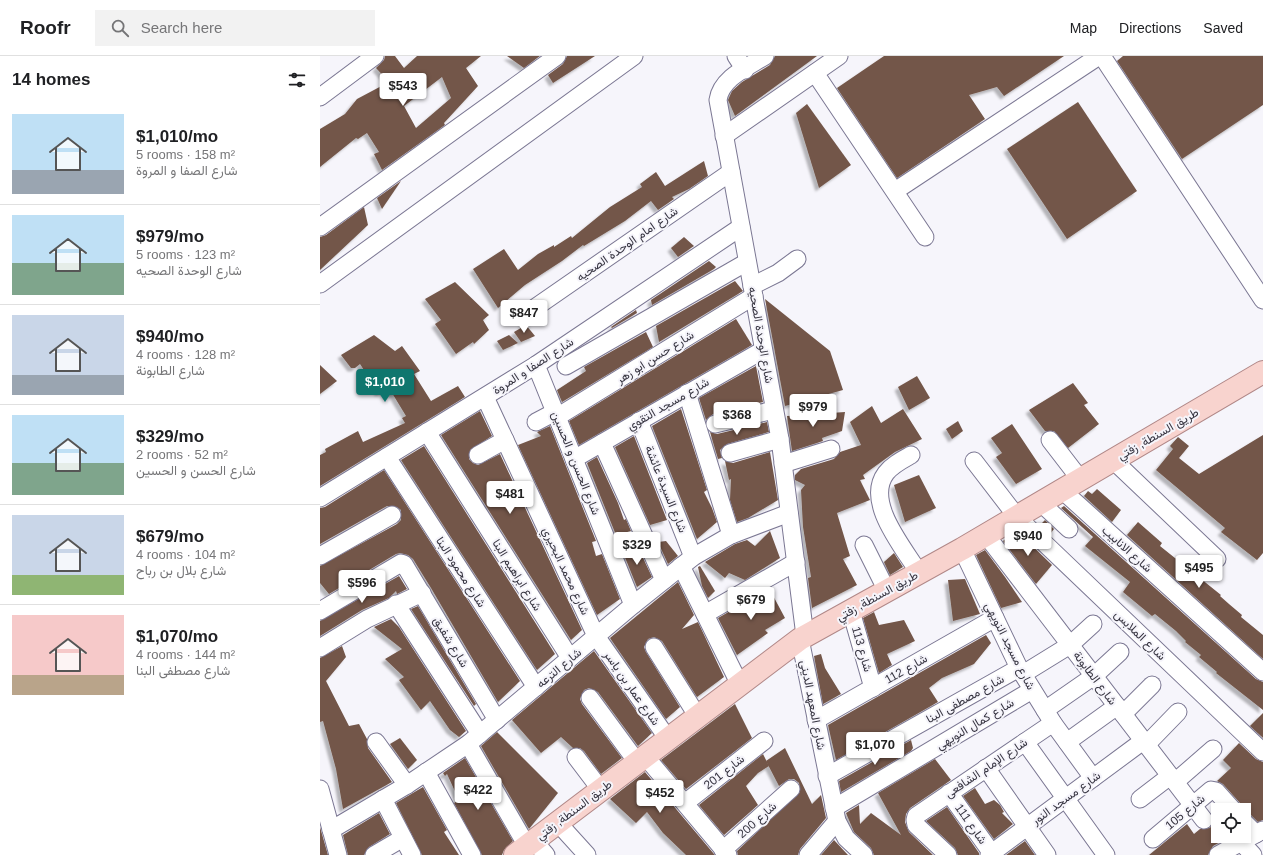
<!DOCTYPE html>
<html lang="en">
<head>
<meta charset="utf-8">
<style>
  :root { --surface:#fff; --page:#f2f2f2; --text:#202124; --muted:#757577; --line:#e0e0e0; --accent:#0f766e }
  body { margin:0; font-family:Arial,Vazirmatn,sans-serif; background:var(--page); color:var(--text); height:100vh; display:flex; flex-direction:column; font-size:15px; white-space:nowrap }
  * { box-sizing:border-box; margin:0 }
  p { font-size:13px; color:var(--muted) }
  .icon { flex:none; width:22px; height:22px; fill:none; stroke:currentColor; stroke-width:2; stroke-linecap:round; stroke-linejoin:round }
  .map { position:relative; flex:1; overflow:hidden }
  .sheet { display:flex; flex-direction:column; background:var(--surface); width:320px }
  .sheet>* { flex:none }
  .fabs { position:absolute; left:891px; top:747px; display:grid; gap:8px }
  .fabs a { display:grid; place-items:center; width:40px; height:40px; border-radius:0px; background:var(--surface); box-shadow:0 2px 6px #0003; font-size:20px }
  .price { position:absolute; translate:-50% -34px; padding:0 9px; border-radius:4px; background:#fff; color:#222; font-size:13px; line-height:26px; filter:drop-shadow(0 1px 2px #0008) }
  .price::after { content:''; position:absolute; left:50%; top:24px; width:12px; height:9px; margin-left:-6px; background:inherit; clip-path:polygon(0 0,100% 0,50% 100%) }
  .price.current { background:var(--accent); color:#fff }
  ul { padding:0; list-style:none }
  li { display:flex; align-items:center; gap:12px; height:100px; padding:0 12px }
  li+li { border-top:1px solid var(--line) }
  li span { display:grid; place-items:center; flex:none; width:112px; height:80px; border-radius:0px; color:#555 }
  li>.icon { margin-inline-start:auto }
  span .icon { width:48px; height:48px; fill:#fffc; stroke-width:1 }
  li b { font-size:17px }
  h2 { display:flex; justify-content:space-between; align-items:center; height:48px; padding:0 12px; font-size:17px }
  header { display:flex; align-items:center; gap:24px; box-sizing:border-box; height:56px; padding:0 20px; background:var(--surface); border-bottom:1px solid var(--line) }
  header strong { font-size:19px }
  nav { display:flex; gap:22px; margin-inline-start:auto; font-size:14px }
  .search { width:280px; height:36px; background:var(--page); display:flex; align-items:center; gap:10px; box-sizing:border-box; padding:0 14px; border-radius:0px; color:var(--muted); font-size:15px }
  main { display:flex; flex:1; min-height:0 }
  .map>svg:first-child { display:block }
</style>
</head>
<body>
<header>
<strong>Roofr</strong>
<div class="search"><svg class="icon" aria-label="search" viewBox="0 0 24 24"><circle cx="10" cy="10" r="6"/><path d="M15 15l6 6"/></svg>Search here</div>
<nav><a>Map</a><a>Directions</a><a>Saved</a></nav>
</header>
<main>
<section class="sheet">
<h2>14 homes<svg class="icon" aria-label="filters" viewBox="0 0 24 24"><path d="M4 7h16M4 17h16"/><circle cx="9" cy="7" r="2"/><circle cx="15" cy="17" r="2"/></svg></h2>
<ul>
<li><span style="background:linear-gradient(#bfe0f5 70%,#9aa5b1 0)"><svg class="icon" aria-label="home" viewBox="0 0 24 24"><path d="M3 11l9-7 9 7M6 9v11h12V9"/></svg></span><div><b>$1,010/mo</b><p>5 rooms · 158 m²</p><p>شارع الصفا و المروة</p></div></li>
<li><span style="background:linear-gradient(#bfe0f5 60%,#7fa58c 0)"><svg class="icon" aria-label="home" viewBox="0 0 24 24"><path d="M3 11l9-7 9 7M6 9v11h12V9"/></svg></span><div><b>$979/mo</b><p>5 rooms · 123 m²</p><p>شارع الوحدة الصحيه</p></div></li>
<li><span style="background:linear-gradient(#c9d6e8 75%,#9aa5b1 0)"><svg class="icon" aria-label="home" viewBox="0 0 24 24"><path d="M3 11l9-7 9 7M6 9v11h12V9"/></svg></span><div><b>$940/mo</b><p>4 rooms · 128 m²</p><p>شارع الطابونة</p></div></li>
<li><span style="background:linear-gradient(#bfe0f5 60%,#7fa58c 0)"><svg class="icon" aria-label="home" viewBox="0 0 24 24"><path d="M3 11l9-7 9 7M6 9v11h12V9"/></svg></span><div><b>$329/mo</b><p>2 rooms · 52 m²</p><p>شارع الحسن و الحسين</p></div></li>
<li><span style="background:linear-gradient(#c9d6e8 75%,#8fb573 0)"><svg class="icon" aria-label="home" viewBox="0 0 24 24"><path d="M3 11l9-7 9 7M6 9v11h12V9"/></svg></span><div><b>$679/mo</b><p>4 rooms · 104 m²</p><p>شارع بلال بن رباح</p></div></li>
<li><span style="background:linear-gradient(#f6c9c9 75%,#b9a48a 0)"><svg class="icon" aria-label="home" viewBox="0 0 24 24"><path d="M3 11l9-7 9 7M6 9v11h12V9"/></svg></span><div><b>$1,070/mo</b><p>4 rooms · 144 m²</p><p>شارع مصطفى البنا</p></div></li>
</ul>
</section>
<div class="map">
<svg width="943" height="799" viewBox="0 0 943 799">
  <defs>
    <filter id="shadow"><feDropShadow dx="-3.5" dy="3.5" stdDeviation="1" flood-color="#0004"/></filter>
  </defs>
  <rect width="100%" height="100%" fill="#f6f5fb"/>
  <!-- building -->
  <g fill="#735649" fill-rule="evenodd" filter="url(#shadow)">
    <path d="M65 0H75L84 12 97 0H161L146 12 158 30 124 67 125 69 62 114 54 98 59 96 47 77 38 83 36 82 0 111V73L25 58 37 43 69 26 56 12 64 4ZM122 21 131 42 96 72 84 50Z"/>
    <polygon points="187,0 220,0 204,12"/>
    <polygon points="247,0 275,0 233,27 228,19 243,8"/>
    <polygon points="455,0 497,0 415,60 408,44 412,35 422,26 450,9"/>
    <polygon points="564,0 744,0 684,40 677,31 649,39 665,63 577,122 517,32"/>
    <polygon points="803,0 943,0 943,49 862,103 797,5"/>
    <polygon points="758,46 817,135 747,183 687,93"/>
    <polygon points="487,48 531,109 499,132 476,57"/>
    <polygon points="384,105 388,120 369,133 352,141 354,143 338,154 331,145 305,165 264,190 263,189 242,205 205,229 178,252 153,213 184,193 198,214 218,198 234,189 234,191 251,180 252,182 290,151 322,131 320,128 336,116 345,130"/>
    <polygon points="81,125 62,153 57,142"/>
    <polygon points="44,151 48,169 0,214 0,181 6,179"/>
    <polygon points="364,181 374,190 358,201 351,192"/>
    <polygon points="389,205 396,211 394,213 332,249 331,244"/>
    <polygon points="415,225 423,235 339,286 336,270"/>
    <polygon points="135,226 169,259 163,264 169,274 154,288 153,286 136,298 115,268 121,264 105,243"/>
    <polygon points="445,243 510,295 523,334 465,350"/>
    <polygon points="316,254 317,257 292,272 291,271"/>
    <polygon points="416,263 432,289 259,389 249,365"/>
    <polygon points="206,269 215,280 201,286 194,276"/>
    <polygon points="326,276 333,291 242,346 237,334 266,315 264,311"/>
    <polygon points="54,279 75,295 82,290 100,315 94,318 111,345 138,330 145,341 0,430 0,399 6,396 5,393 38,375 43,386 85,367 82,362 86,360 69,332 59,337 40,308 35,312 31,312 21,299"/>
    <polygon points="189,279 198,287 183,294 177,285"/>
    <polygon points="0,309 17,325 0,338"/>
    <polygon points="436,310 443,346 393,358 386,364 379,342"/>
    <polygon points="597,320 610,342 589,354 578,331"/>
    <polygon points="753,327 768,347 764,349 779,368 748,392 734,375 725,375 709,354"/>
    <polygon points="552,350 561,367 583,353 602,383 575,396 543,419 545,423 540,424 550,444 517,457 530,500 523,503 537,529 492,552 488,522 491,521 483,471 481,434 485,429 475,424 475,419 481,413 514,403 520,396 541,389 530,366"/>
    <polygon points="361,353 387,434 384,436 392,452 397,466 377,483 332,370"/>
    <polygon points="160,355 172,380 150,394 149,403 153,407 158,409 180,398 262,574 251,584 121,379"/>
    <polygon points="525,356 522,375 502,382 503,385 472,395 467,360"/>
    <polygon points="638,365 643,375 632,383 626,373"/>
    <polygon points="447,366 449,376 407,388 400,394 402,402 398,403 390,376 397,378"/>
    <polygon points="692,368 722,413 696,428 676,401 682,397 671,382"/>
    <polygon points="230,370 276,485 272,486 276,500 282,498 300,543 277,559 198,389 221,380 217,376"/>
    <polygon points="943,379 943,497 937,504 901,476 905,472 836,414 853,393 850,390 858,381 869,390 859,402 879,418"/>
    <polygon points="314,380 347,464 330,469 295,391"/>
    <polygon points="104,390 235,598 217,614 81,404"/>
    <polygon points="450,396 458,444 428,462 417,466 410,444 411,423 409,424 405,405 413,407"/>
    <polygon points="277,401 298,447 304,464 306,463 311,475 296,479 267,407"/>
    <polygon points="64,414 200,625 178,646 111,532 93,503 88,499 80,497 76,498 9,538 0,527 0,510 77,468 81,464 81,454 77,451 67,450 0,488 0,452 5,451"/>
    <polygon points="599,419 616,452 585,466 574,429"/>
    <polygon points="777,433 801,454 792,466 764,440 768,435 772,438"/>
    <polygon points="744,450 936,623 943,626 943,654 896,617 897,616 879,601 881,599 865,586 866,585 856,575 835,558 832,560 803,536 810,526 765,490 773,481 741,452"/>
    <polygon points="725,464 734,473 730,478 720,469"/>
    <polygon points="818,466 842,487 840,490 901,539 900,540 909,548 922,559 921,561 943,579 943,603 807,479"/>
    <polygon points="450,475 460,502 425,524 409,517 405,522 385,506 415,488 427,484 435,490"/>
    <polygon points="697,475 732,509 716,528 683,485"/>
    <polygon points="346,485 358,500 348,508 338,486"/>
    <polygon points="318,491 332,521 317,531 302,494"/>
    <polygon points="665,494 685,521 702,546 681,552 656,499"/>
    <polygon points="574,497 583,511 570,519 564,506"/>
    <polygon points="380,510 395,535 388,542 382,530 378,511"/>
    <polygon points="79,520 87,533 77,538 76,535 69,542 42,554 0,580 0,565"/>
    <polygon points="645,523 660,558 633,565 628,524"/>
    <polygon points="358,526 374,559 362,573 378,566 404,621 377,641 342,585 334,581 328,583 324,591 326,596 360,651 346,663 290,582"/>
    <polygon points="447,534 450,534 465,562 445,574 448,577 417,599 398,562"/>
    <polygon points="98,550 156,648 154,650 91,553"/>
    <polygon points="554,556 559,569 584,564 595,585 567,598 572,609 559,617 543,562"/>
    <polygon points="71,563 79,571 146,675 139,681 130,674 110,645 101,654 79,624 84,621 65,603 82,593 54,571"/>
    <polygon points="666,579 671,587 654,608 622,622 609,632 618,646 516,704 508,669"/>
    <polygon points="22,590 26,601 6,625 29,670 39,668 47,683 48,692 72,726 23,753 16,713 3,665 0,666 0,602"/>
    <polygon points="274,595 332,677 318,690 278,636 269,632 264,634 260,643 262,648 302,702 281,718 264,695 260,692 253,692 241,681 221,697 192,664"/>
    <polygon points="501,598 505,612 521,638 503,648 494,600"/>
    <polygon points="415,648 432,682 366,733 341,704"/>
    <polygon points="943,657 943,682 930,670"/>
    <polygon points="177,676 238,737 209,773 161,690"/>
    <polygon points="80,682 97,704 88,713 70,688"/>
    <polygon points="591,684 593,692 591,695 521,736 519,725"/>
    <polygon points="919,687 936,703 943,706 943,764 938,766 931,759 924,756 920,747 903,728 897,725 911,712 903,704"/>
    <polygon points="465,692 492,748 501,739 506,762 480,793 478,799 418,799 417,795 480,736 479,727 474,723 469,723 459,730 446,705"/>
    <polygon points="443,698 449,710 438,717 426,730 438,749 404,779 379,749"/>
    <polygon points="145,702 193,785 184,794 182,799 162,799 134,747 139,744 127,718 125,720 123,717"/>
    <polygon points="615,703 631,724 590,752 586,758 585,766 589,776 613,799 554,799 551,792 534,776 526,757 539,749 540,768 551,757 581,779 558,737"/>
    <polygon points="325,716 394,798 395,799 366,799 343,777 327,756 316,767 290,743"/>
    <polygon points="103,731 127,774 124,776 139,799 102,799 76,747"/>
    <polygon points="655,732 665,748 674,744 680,749 684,756 682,757 693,768 674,783 643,740"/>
    <polygon points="627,751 659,797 659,799 638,799 635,792 606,765"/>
    <polygon points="59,757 70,778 49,791 44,799 28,799 23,779"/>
    <polygon points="898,761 898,780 909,781 893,790 888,799 829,799 867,768 874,778 880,773 890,772 894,764"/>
    <polygon points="0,771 8,799 0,799"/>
    <polygon points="514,784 528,799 501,799"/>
    <polygon points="705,785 715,799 686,799"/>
  </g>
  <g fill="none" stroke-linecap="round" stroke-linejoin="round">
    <!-- minor casing -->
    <g stroke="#7b7793" stroke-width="19">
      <g id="minor">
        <polyline points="416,0 425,14"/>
        <path d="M445 0C428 11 401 22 398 44L460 383 485 580"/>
        <polyline points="782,0 943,244"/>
        <polyline points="495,17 605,181"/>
        <polyline points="0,41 55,0"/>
        <polyline points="404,80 519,0"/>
        <polyline points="575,135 779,0"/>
        <polyline points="0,171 237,0"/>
        <polyline points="0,228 314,0"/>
        <polyline points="432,230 458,217 477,203"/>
        <polyline points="203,260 411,116"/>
        <polyline points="216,309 313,549"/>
        <polyline points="246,310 427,206"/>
        <polyline points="367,337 411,479"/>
        <polyline points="165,341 276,580 348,683"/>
        <polyline points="237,361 434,240"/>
        <polyline points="319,365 373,501"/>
        <polyline points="216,366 235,356"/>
        <polyline points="395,368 454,354"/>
        <polyline points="107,376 250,602"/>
        <polyline points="730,384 760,423"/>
        <polyline points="282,387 344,524"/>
        <polyline points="410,397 460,383"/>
        <polyline points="158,399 185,384"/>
        <path d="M591 399C582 404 572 409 566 417 544 446 584 492 599 517"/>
        <polyline points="67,401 216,631"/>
        <polyline points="254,403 443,294"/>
        <polyline points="793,404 897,503"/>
        <polyline points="654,405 697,461 943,696"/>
        <polyline points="463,408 511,393"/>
        <polyline points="743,435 943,616"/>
        <polyline points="0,442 216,309 421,171"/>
        <polyline points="721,447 749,473"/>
        <polyline points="666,479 884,764"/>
        <polyline points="544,489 567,535"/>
        <polyline points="642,493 699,612 733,667 773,722"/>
        <polyline points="0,500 72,459"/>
        <polyline points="361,510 420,629"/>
        <polyline points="76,548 160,678"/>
        <polyline points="0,555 81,507 84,508 177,664"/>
        <polyline points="531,555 553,632"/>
        <polyline points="385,558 476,506"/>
        <polyline points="480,583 517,765 526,782 544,799"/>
        <polyline points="334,591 378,661"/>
        <polyline points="0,592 47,563 102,537"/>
        <polyline points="703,618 750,589 773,568"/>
        <polyline points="270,642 317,706"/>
        <polyline points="725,654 774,620 800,596"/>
        <polyline points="803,658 832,629"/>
        <polyline points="496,664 675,562"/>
        <polyline points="56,686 87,729"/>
        <polyline points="705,686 786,799"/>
        <polyline points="747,686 797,650"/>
        <polyline points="148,688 207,790"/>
        <polyline points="826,689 858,656"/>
        <polyline points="325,700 408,799"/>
        <polyline points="256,701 281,734"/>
        <polyline points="666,712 727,799"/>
        <polyline points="106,716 152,799"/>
        <polyline points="507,720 699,612"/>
        <polyline points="855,726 893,693"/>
        <polyline points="0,733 18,799"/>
        <polyline points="629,737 673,799"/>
        <polyline points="63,743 92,799"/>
        <polyline points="820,743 850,720"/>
        <polyline points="365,747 444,685"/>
        <polyline points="514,752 712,634"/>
        <polyline points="924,766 936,778"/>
        <polyline points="238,767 267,799"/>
        <polyline points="11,774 87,729 148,688 313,549 373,501 411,479 469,457"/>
        <polyline points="833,783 891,734 896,735 913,754"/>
        <polyline points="214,785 226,799"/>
        <polyline points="921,786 933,799"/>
        <polyline points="403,794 471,733"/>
        <polyline points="54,799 83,782"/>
        <polyline points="488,799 517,765"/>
        <polyline points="628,799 596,769 595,764 596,760 733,667"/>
        <polyline points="669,799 823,685"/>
        <polyline points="898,799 943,774"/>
      </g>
    </g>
    <!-- major casing -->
    <g stroke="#b18888" stroke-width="24">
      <polyline id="major" points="195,799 480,583 642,493 943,316"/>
    </g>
    <!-- minor -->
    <use href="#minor" stroke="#fff" stroke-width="17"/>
    <!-- major -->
    <use href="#major" stroke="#f8d3ce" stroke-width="22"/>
  </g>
  <g text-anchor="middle" stroke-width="4" stroke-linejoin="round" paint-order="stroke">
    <!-- street labels -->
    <g font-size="12" fill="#363440" stroke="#f6f5fb">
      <text transform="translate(307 188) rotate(-35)" y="4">شارع امام الوحدة الصحيه</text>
      <text transform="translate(441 279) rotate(80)" y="4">شارع الوحدة الصحيه</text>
      <text transform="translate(335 301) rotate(-32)" y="4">شارع حسن ابو زهر</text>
      <text transform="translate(213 310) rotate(-33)" y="4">شارع الصفا و المروة</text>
      <text transform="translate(348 348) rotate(-30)" y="4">شارع مسجد التقوي</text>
      <text transform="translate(838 378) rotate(-30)" y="4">طريق السنطة, زفتي</text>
      <text transform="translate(256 407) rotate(68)" y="4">شارع الحسن و الحسين</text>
      <text transform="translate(346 433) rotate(68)" y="4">شارع السيدة عائشة</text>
      <text transform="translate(807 493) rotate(42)" y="4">شارع الانابيب</text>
      <text transform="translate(246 515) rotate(65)" y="4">شارع محمد البحيري</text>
      <text transform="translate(141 516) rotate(57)" y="4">شارع محمود البنا</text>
      <text transform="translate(197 519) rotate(58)" y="4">شارع ابراهيم البنا</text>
      <text transform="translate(557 540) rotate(-29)" y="4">طريق السنطة, زفتي</text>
      <text transform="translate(820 579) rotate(44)" y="4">شارع الملابس</text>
      <text transform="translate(131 586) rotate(59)" y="4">شارع شفيق</text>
      <text transform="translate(690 590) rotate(63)" y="4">شارع مسجد النويهي</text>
      <text transform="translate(542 593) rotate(74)" y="4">شارع 113</text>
      <text transform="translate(239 612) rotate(-40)" y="4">شارع الترعه</text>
      <text transform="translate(586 613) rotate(-30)" y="4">شارع 112</text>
      <text transform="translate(775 622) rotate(53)" y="4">شارع الطابونة</text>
      <text transform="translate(312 632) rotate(55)" y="4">شارع عمار بن ياسر</text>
      <text transform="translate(645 643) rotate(-29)" y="4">شارع مصطفى البنا</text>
      <text transform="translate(493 649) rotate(79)" y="4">شارع المعهد الديني</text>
      <text transform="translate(655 668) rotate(-31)" y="4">شارع كمال النويهي</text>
      <text transform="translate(666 712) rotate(-34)" y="4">شارع الإمام الشافعى</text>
      <text transform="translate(404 716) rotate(-38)" y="4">شارع 201</text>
      <text transform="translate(746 742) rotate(-36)" y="4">شارع مسجد النور</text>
      <text transform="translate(254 754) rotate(-37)" y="4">طريق السنطة, زفتي</text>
      <text transform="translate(865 756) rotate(-40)" y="4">شارع 105</text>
      <text transform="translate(437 764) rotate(-42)" y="4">شارع 200</text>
      <text transform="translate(651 768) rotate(55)" y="4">شارع 111</text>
    </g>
  </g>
</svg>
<div class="fabs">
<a><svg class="icon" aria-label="locate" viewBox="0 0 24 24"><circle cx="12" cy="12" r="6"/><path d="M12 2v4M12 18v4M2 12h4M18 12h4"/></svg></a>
</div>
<b class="price" style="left:83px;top:51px">$543</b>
<b class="price" style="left:204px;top:278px">$847</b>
<b class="price current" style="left:65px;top:347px">$1,010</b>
<b class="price" style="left:493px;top:372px">$979</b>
<b class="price" style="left:417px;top:380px">$368</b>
<b class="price" style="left:190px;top:459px">$481</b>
<b class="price" style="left:708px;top:501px">$940</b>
<b class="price" style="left:317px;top:510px">$329</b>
<b class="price" style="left:879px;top:533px">$495</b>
<b class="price" style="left:42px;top:548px">$596</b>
<b class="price" style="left:431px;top:565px">$679</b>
<b class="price" style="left:555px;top:710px">$1,070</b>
<b class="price" style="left:158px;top:755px">$422</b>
<b class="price" style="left:340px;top:758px">$452</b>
</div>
</main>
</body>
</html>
